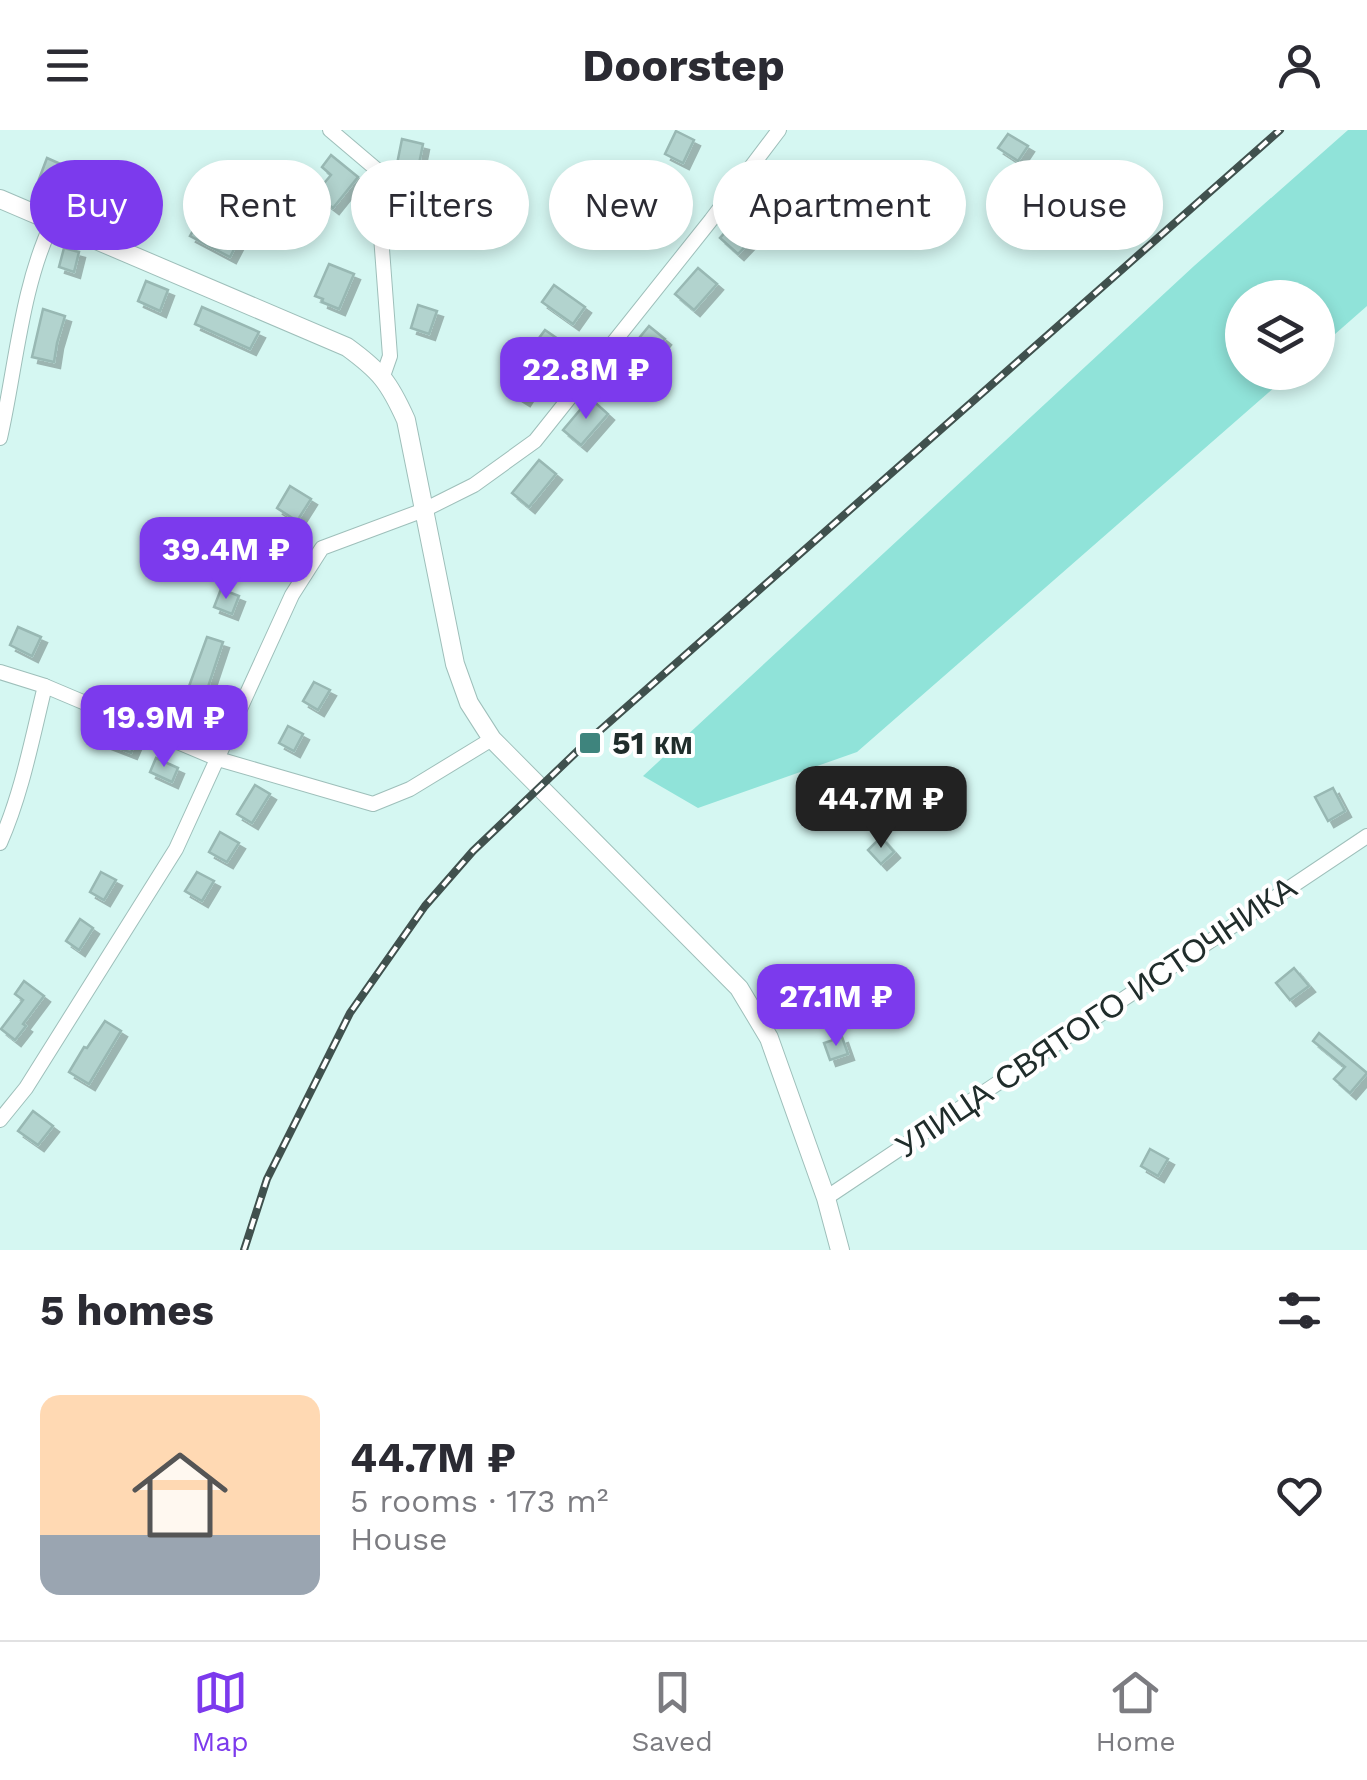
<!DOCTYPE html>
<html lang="en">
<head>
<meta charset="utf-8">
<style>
  :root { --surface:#fff; --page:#f7f7f7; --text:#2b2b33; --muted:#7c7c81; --line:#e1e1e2; --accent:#7c3aed }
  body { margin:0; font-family:"Work Sans",sans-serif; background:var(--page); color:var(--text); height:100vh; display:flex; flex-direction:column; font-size:38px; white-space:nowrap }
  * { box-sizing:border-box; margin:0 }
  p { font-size:32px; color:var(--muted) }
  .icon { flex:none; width:55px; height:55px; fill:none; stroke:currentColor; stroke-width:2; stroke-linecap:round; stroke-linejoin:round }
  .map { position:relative; height:1120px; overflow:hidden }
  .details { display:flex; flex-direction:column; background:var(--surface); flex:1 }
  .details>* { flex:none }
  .banner { position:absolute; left:30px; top:30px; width:1308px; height:90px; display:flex; gap:20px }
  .buttons { position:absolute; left:1225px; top:150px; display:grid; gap:20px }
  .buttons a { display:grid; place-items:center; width:110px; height:110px; border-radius:50%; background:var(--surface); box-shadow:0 5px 15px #0003; font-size:50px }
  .price { position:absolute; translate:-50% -85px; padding:0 22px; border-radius:20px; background:var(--accent); color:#fff; font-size:32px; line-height:65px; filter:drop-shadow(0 2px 5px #0008) }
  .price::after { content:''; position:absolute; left:50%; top:60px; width:30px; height:22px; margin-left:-15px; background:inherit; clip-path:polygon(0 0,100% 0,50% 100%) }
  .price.selected { background:#222; color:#fff }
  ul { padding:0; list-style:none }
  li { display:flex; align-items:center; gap:30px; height:250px; padding:0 40px }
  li+li { border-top:2px solid var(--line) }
  li span { display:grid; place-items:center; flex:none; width:280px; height:200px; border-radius:20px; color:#555 }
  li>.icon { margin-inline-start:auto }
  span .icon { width:120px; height:120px; fill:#fffc; stroke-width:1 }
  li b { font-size:42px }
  h2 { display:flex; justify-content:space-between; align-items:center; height:120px; padding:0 40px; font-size:42px }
  .tag { padding:0 35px; border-radius:45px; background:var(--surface); box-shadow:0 5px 15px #0003; font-size:35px; line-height:90px }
  .tag.selected { background:var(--accent); color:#fff }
  header { display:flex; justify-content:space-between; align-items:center; height:130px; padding:0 40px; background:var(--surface); font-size:45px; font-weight:700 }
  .menu { display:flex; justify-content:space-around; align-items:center; height:140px; border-top:2px solid var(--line); background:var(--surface); font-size:28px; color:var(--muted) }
  .menu a { display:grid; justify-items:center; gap:5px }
  .menu .selected { color:var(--accent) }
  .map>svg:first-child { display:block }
</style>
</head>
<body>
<header><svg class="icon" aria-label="menu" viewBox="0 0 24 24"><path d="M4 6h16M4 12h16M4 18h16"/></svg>Doorstep<svg class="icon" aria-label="person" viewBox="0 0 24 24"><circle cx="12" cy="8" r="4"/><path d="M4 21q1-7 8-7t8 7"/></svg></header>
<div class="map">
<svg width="1367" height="1120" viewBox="0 0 1367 1120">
  <defs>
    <filter id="shadow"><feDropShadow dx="6" dy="6" stdDeviation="0" flood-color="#0004"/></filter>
  </defs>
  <rect width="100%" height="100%" fill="#d5f7f2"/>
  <!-- green -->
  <polygon fill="#90e3d9" points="1348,0 1367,0 1367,176 1318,219 1318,168 1242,168 1242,242 1291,243 857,622 698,678 643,646 1194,136"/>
  <!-- building -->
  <g fill="#b2d3ce" stroke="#98b8b3" stroke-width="2.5" filter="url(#shadow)">
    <polygon points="676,1 694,10 683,33 665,24"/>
    <polygon points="1008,4 1028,16 1018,31 998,18"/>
    <polygon points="402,9 423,14 417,44 396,39"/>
    <polygon points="331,25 358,47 333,78 315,64 331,45 322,37"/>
    <polygon points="47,28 65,36 57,56 39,49"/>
    <polygon points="646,48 662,58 647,80 631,70"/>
    <polygon points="135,66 149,72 141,90 127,84"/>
    <polygon points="406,80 434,93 426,112 397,99"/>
    <polygon points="202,85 241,106 230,127 190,106"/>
    <polygon points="737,89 755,106 738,124 720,108"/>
    <polygon points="64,118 79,122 74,142 59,137"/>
    <polygon points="329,134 354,144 339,179 322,172 323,169 315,166"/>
    <polygon points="698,138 717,154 694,180 675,164"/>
    <polygon points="146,151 168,160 160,181 138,171"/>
    <polygon points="554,155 585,177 573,194 542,172"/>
    <polygon points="418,175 437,181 429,204 411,198"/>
    <polygon points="202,177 259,202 250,219 195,194"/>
    <polygon points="43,179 65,186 57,213 54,232 32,227"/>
    <polygon points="649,196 665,209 638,243 621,230"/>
    <polygon points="545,200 564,213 549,233 530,220"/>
    <polygon points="517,235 538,248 524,270 503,257"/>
    <polygon points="590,268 608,284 581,315 563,300"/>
    <polygon points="539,330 556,344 529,377 512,363"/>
    <polygon points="290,356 311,369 297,391 277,378"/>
    <polygon points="221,459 239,466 232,484 214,477"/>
    <polygon points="18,497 41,507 32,526 10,515"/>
    <polygon points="207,507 223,512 198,587 180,581"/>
    <polygon points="314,552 330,560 318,580 303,571"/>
    <polygon points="288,596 303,604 294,621 279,613"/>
    <polygon points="109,597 137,609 131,623 103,612"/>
    <polygon points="156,628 178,638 172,652 150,642"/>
    <polygon points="255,655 270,664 252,693 237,684"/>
    <polygon points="1333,658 1345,681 1328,691 1315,667"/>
    <polygon points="220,702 239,713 227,732 209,722"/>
    <polygon points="881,707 894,722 881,734 868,720"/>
    <polygon points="101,742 116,750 104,770 90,762"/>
    <polygon points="197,742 214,751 202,771 185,761"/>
    <polygon points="80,789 93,798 79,820 66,811"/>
    <polygon points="1294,838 1309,856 1290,870 1276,853"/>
    <polygon points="24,851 44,866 23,894 26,896 15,910 1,899 23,870 15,864"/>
    <polygon points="818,861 828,878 813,888 802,870"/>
    <polygon points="105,891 121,901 89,954 69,942 84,917 87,918"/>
    <polygon points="1319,903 1367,943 1350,963 1334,949 1345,937 1313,911"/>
    <polygon points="842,907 848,924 830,930 824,913"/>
    <polygon points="33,981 53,996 38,1015 18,1001"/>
    <polygon points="1150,1019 1168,1029 1158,1046 1141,1036"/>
  </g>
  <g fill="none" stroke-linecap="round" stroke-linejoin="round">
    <!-- minor casing -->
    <g stroke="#9ebfba" stroke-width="16">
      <g id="minor">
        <polyline points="330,0 376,39 390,226 383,246"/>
        <path d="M0 308C16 238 21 157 53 91"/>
        <polyline points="0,542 45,556 218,629 373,674 410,659 492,609"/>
        <path d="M0 713C22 663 32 609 45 556"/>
        <polyline points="0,990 26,958 176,719 292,465 322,418 424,380 474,355 535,311 711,90 779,0"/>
        <polyline points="826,1068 1367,706"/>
      </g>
    </g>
    <!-- tertiary casing -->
    <g stroke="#9ebfba" stroke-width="20">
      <path id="tertiary" d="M0 69 347 217C380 241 389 252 406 290L455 534 469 573 492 609 739 858 769 908 826 1068 840 1120"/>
    </g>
    <!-- minor -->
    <use href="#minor" stroke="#fff" stroke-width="14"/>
    <!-- tertiary -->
    <use href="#tertiary" stroke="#fff" stroke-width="18"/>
    <!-- rail casing -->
    <g stroke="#40514e" stroke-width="8">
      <polyline id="rail" points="244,1120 267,1049 350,883 425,776 473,721 588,611 1280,0"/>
    </g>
    <!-- rail -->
    <use href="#rail" stroke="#fff" stroke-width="4" stroke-dasharray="11" stroke-linecap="butt"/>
  </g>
  <!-- markers -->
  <rect fill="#3e847d" stroke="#fff" stroke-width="4" x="578" y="601" width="24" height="24" rx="5"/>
  <g text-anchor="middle" stroke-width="8" stroke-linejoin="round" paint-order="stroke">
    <!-- poi labels -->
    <g font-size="32" font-weight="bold" fill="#202d2b" stroke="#fff" text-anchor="start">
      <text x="612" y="624">51 км</text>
    </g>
    <!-- street labels -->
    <g font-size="32" fill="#202d2b" stroke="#fff">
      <text transform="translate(1096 887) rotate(-34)" y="11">УЛИЦА СВЯТОГО ИСТОЧНИКА</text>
    </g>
  </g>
</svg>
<div class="buttons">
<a><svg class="icon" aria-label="layers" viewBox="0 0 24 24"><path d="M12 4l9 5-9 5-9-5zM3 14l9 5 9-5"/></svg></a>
</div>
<b class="price" style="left:586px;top:292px">22.8M ₽</b>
<b class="price" style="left:226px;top:472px">39.4M ₽</b>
<b class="price" style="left:164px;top:640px">19.9M ₽</b>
<b class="price selected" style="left:881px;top:721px">44.7M ₽</b>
<b class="price" style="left:836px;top:919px">27.1M ₽</b>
<div class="banner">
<a class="tag selected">Buy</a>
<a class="tag">Rent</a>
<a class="tag">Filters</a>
<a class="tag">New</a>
<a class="tag">Apartment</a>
<a class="tag">House</a>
</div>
</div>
<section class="details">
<h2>5 homes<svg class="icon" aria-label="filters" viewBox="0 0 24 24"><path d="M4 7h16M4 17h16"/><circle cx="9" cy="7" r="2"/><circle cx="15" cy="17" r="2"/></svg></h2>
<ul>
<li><span style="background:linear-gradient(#ffd9b3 70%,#9aa5b1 0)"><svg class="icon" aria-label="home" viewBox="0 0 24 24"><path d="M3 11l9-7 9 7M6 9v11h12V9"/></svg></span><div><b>44.7M ₽</b><p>5 rooms · 173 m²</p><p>House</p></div><svg class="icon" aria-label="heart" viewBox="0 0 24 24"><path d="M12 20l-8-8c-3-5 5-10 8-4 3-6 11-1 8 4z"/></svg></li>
</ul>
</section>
<nav class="menu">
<a class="selected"><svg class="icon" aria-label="map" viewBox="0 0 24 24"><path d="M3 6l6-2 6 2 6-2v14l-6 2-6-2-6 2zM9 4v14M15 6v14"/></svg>Map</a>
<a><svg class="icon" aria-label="saved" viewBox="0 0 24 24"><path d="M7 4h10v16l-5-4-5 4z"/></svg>Saved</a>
<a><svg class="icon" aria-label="home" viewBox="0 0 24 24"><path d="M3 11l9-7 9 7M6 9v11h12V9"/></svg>Home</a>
</nav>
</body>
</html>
